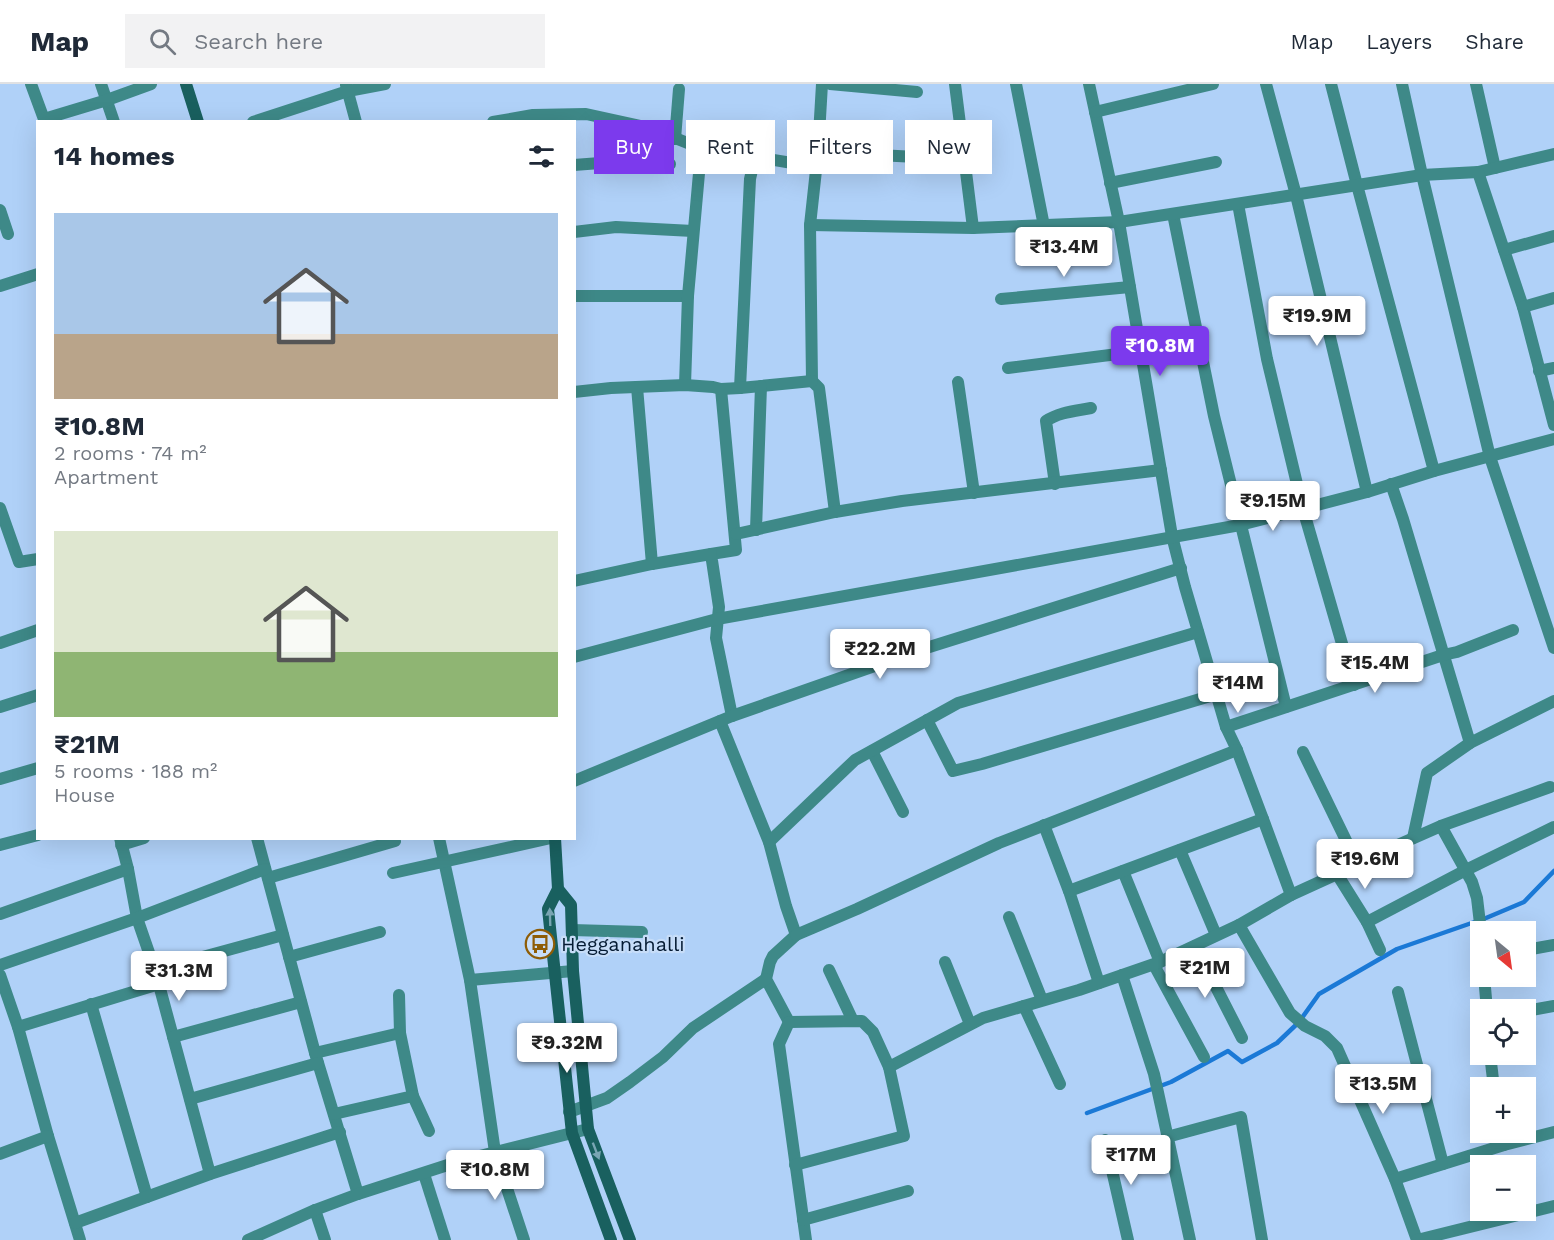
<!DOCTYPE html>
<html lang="en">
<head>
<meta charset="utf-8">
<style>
  :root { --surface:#fff; --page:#f2f2f3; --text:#1f2937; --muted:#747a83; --line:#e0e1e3; --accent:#7c3aed }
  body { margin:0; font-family:"Work Sans",sans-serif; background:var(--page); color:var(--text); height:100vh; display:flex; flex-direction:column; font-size:22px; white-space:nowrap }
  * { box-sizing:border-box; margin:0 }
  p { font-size:20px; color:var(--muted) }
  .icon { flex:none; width:33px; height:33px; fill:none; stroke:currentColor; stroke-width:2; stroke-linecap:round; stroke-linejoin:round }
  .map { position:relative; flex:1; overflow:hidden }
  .sheet { position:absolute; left:36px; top:36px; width:540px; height:720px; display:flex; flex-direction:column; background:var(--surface); border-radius:0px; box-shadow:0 6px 24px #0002 }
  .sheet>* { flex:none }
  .banner { position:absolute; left:594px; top:36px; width:570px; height:54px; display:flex; gap:12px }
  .needle { width:39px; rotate:151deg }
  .buttons { position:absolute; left:1470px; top:837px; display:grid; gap:12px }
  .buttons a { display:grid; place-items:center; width:66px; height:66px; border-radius:0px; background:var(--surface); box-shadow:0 6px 24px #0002; font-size:30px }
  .price { position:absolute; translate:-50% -51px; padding:0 14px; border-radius:6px; background:#fff; color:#222; font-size:20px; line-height:39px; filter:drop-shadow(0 2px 3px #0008) }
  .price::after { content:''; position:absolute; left:50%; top:36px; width:18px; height:14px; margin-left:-9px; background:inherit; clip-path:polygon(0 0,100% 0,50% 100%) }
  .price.selected { background:var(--accent); color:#fff }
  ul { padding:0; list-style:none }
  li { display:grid; align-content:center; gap:12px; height:318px; padding:0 18px }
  li span { display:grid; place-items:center; height:186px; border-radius:0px; color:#555 }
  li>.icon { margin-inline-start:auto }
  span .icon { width:108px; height:108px; fill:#fffc; stroke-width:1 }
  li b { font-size:26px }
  h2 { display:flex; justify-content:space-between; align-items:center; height:72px; padding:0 18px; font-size:26px }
  .pill { padding:0 21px; border-radius:0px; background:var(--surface); box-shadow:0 6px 24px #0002; font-size:21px; line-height:54px }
  .pill.selected { background:var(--accent); color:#fff }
  header { display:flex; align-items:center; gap:36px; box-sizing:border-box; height:84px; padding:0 30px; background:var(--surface); border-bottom:2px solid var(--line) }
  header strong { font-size:28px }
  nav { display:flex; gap:33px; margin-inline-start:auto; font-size:21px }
  .search { width:420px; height:54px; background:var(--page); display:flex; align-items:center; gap:15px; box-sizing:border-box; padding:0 21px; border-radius:0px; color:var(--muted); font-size:22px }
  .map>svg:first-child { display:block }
</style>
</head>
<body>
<header>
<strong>Map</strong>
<div class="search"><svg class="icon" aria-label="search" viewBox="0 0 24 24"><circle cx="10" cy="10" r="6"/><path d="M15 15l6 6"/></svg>Search here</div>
<nav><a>Map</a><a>Layers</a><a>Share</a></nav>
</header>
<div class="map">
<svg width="1554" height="1156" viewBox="0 0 1554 1156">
  <rect width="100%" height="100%" fill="#b0d1f8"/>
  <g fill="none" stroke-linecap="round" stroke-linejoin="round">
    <!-- stream -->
    <polyline stroke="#1b79d6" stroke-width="4.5" points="1087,1029 1171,998 1228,967 1242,978 1277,959 1299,938 1319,910 1397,865 1486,834 1524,818 1554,787"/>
    <!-- minor -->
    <g stroke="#3e8988" stroke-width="12">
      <polyline points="31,0 45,38"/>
      <polyline points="101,0 114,38"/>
      <polyline points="822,0 818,68 810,141 812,297 819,304 835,428"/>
      <polyline points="830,0 917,8"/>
      <polyline points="955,0 973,144"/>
      <polyline points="1016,0 1044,142"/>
      <polyline points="1089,0 1119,138 1172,452 1185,503 1226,643 1237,666 1263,735 1291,811"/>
      <polyline points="1266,0 1296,111 1367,408"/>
      <polyline points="1331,0 1357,101 1434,387"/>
      <polyline points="1402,0 1422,91 1490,373 1554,564"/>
      <polyline points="1476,0 1495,84"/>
      <polyline points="346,1 356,38"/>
      <polyline points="1095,28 1213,0"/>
      <polyline points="44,35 107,16 151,0"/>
      <polyline points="253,38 348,7 385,0"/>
      <polyline points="493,38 533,31 586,30 650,44 690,60 701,67 738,70 816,83"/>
      <polyline points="675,55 679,5"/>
      <polyline points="818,68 917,73"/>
      <polyline points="574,81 613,78 670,80"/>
      <polyline points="1478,88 1554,70"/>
      <polyline points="1110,99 1216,78"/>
      <polyline points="1238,120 1267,275 1303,425 1354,601"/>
      <polyline points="0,126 8,150"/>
      <polyline points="1173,130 1214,332 1286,623"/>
      <polyline points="810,141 973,144 1119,138 1422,91 1478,88 1523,223 1554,341"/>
      <polyline points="574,148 616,143 693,147"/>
      <polyline points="1504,166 1554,152"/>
      <polyline points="0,202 38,190"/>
      <polyline points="574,212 688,212"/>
      <polyline points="1001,215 1130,203"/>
      <polyline points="1523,223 1554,214"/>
      <polyline points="1008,284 1141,267"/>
      <polyline points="1539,287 1554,284"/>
      <polyline points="958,298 974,409"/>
      <polyline points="685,301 688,212 701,67"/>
      <polyline points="637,303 652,480"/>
      <polyline points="740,304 750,95 755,73"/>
      <polyline points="721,305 736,466 711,470 719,523 716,554 732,632"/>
      <polyline points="574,308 611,304 685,301 713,303 721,305 740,304 812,297"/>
      <path d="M1055 400 1046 337C1059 328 1076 327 1091 324"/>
      <polyline points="1391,400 1403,435 1470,659 1554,617"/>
      <polyline points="0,424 19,478 38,475"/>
      <polyline points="756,446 761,302"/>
      <polyline points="736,450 835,428 902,417 1161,386"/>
      <polyline points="574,497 652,480 711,470"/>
      <polyline points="0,559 38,546"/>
      <polyline points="574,573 717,535 1240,441 1367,408 1434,387 1554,355"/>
      <polyline points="0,623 38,611"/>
      <polyline points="927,636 953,687 982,680 1217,610"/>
      <polyline points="720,637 769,758 786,822 796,851 773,872 770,878 766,895 789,938"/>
      <polyline points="1226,643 1443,571 1457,568 1513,546"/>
      <polyline points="872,667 903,728"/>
      <polyline points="1303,668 1357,779"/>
      <polyline points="0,695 38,684"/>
      <polyline points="574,697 732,632 923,565 1181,484"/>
      <polyline points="1044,741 1069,807 1099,899"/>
      <polyline points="1441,742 1472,798 1477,814 1481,848"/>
      <polyline points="120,754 128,785 137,834 155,886 210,1090"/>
      <polyline points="257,754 315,969 358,1110"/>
      <polyline points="439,754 470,896 495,1068 524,1156"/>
      <polyline points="1413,754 1427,689 1470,659"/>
      <polyline points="769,758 855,676 958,619 1198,548"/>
      <polyline points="0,761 38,751"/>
      <polyline points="121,761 144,754"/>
      <polyline points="1180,766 1216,851"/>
      <polyline points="1123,787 1160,878"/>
      <polyline points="393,789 551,754"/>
      <polyline points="1337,790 1367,838"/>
      <polyline points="268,794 395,757"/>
      <polyline points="1069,807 1263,735"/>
      <polyline points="0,830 128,785"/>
      <polyline points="1009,833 1042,916"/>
      <polyline points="1239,841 1290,929 1305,942 1325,952 1337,964 1395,1095 1417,1156"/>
      <polyline points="572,846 642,848"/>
      <polyline points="796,851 857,825 999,759 1237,666"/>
      <polyline points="1195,862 1242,954"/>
      <polyline points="1380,866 1367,838 1466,786 1554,743"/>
      <polyline points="1526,866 1554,861"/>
      <polyline points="289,873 380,848"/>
      <polyline points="945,878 970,940"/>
      <polyline points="0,881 137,834 265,785"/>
      <polyline points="1154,881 1204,973"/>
      <polyline points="155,886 283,851"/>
      <polyline points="829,886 853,937"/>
      <polyline points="0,891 18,943 48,1052 80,1156"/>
      <polyline points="1122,891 1154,990 1190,1156"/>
      <polyline points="1484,892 1487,926"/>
      <polyline points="470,896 573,887"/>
      <polyline points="1398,908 1443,1080"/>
      <polyline points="399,911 400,949"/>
      <polyline points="91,920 147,1113"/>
      <polyline points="1024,922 1060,1000"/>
      <polyline points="1526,927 1554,922"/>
      <polyline points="789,938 862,937 873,948 889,983 983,934 1079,906 1160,878 1239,841 1291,811 1337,790 1357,779 1441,742 1550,703"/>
      <polyline points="789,938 779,960 806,1156"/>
      <polyline points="18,943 159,900"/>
      <polyline points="173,953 301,918"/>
      <polyline points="315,969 400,949 413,1012 334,1030"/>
      <polyline points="1490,970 1494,1004"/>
      <polyline points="413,1012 429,1047"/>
      <polyline points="190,1015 318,979"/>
      <polyline points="569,1028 607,1014 630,998 663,973 693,944 766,895"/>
      <polyline points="1502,1048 1504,1061"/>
      <polyline points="1167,1053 1241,1033 1262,1156"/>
      <polyline points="1105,1056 1128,1156"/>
      <polyline points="0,1070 48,1052"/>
      <polyline points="795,1081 904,1052 889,983"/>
      <polyline points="424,1090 445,1156"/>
      <polyline points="1395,1095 1504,1061 1554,1048"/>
      <polyline points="315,1126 325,1156"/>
      <polyline points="803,1136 908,1107"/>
      <polyline points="75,1139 210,1090 340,1048"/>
      <polyline points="248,1156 315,1126 358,1110 460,1077 588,1045"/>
      <polyline points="1417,1156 1554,1122"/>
    </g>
    <!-- secondary -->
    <g stroke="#19605f" stroke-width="12">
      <polyline points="186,0 198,38"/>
      <polyline points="555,754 558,805 571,821 573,887 588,1045 630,1156"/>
      <polyline points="558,805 548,825 572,1049 611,1156"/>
    </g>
  </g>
  <!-- one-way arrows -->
  <defs><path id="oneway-solid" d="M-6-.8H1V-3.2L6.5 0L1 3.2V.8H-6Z" transform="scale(1.5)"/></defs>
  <g fill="#79a5b3">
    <use href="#oneway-solid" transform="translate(550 833) rotate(-92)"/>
    <use href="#oneway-solid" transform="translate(596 1067) rotate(69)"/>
  </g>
  <!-- icons -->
  <defs>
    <g id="bus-ring" transform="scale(1.5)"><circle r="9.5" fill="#c7ddf8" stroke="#8e5d07" stroke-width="1.5"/><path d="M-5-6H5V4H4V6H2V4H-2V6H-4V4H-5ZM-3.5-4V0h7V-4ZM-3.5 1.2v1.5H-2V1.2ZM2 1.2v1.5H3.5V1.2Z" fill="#8e5d07"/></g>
  </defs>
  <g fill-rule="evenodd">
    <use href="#bus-ring" x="540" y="860"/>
  </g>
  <g text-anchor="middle" stroke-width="4.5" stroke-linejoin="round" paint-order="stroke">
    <!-- poi labels -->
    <g font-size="20" fill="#051b33" stroke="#c7ddf8" text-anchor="start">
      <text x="561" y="867">Hegganahalli</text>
    </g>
  </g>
</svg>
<div class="buttons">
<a><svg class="needle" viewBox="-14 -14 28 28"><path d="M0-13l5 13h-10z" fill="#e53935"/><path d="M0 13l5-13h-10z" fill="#747a83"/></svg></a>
<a><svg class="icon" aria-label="locate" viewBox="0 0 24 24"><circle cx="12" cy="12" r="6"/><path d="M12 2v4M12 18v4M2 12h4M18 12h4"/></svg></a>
<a>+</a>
<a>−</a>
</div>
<b class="price" style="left:1064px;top:194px">₹13.4M</b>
<b class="price" style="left:1317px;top:263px">₹19.9M</b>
<b class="price selected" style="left:1160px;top:293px">₹10.8M</b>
<b class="price" style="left:1273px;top:448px">₹9.15M</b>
<b class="price" style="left:880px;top:596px">₹22.2M</b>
<b class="price" style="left:1375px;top:610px">₹15.4M</b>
<b class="price" style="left:1238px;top:630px">₹14M</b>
<b class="price" style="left:1365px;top:806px">₹19.6M</b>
<b class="price" style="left:1205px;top:915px">₹21M</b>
<b class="price" style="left:179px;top:918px">₹31.3M</b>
<b class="price" style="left:567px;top:990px">₹9.32M</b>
<b class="price" style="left:1383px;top:1031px">₹13.5M</b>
<b class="price" style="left:1131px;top:1102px">₹17M</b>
<b class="price" style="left:495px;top:1117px">₹10.8M</b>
<div class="banner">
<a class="pill selected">Buy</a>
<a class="pill">Rent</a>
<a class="pill">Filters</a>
<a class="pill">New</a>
</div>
<section class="sheet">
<h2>14 homes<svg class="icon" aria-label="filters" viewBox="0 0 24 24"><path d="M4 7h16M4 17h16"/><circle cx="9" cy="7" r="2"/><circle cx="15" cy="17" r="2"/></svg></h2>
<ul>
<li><span style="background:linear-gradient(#a9c7e8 65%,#b9a48a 0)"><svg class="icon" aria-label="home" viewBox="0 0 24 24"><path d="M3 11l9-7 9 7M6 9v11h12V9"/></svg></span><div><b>₹10.8M</b><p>2 rooms · 74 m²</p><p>Apartment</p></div></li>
<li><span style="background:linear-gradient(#dfe7d0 65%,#8fb573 0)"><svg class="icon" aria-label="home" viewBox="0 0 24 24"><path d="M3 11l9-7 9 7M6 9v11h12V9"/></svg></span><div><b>₹21M</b><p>5 rooms · 188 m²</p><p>House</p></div></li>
</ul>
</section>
</div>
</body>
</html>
